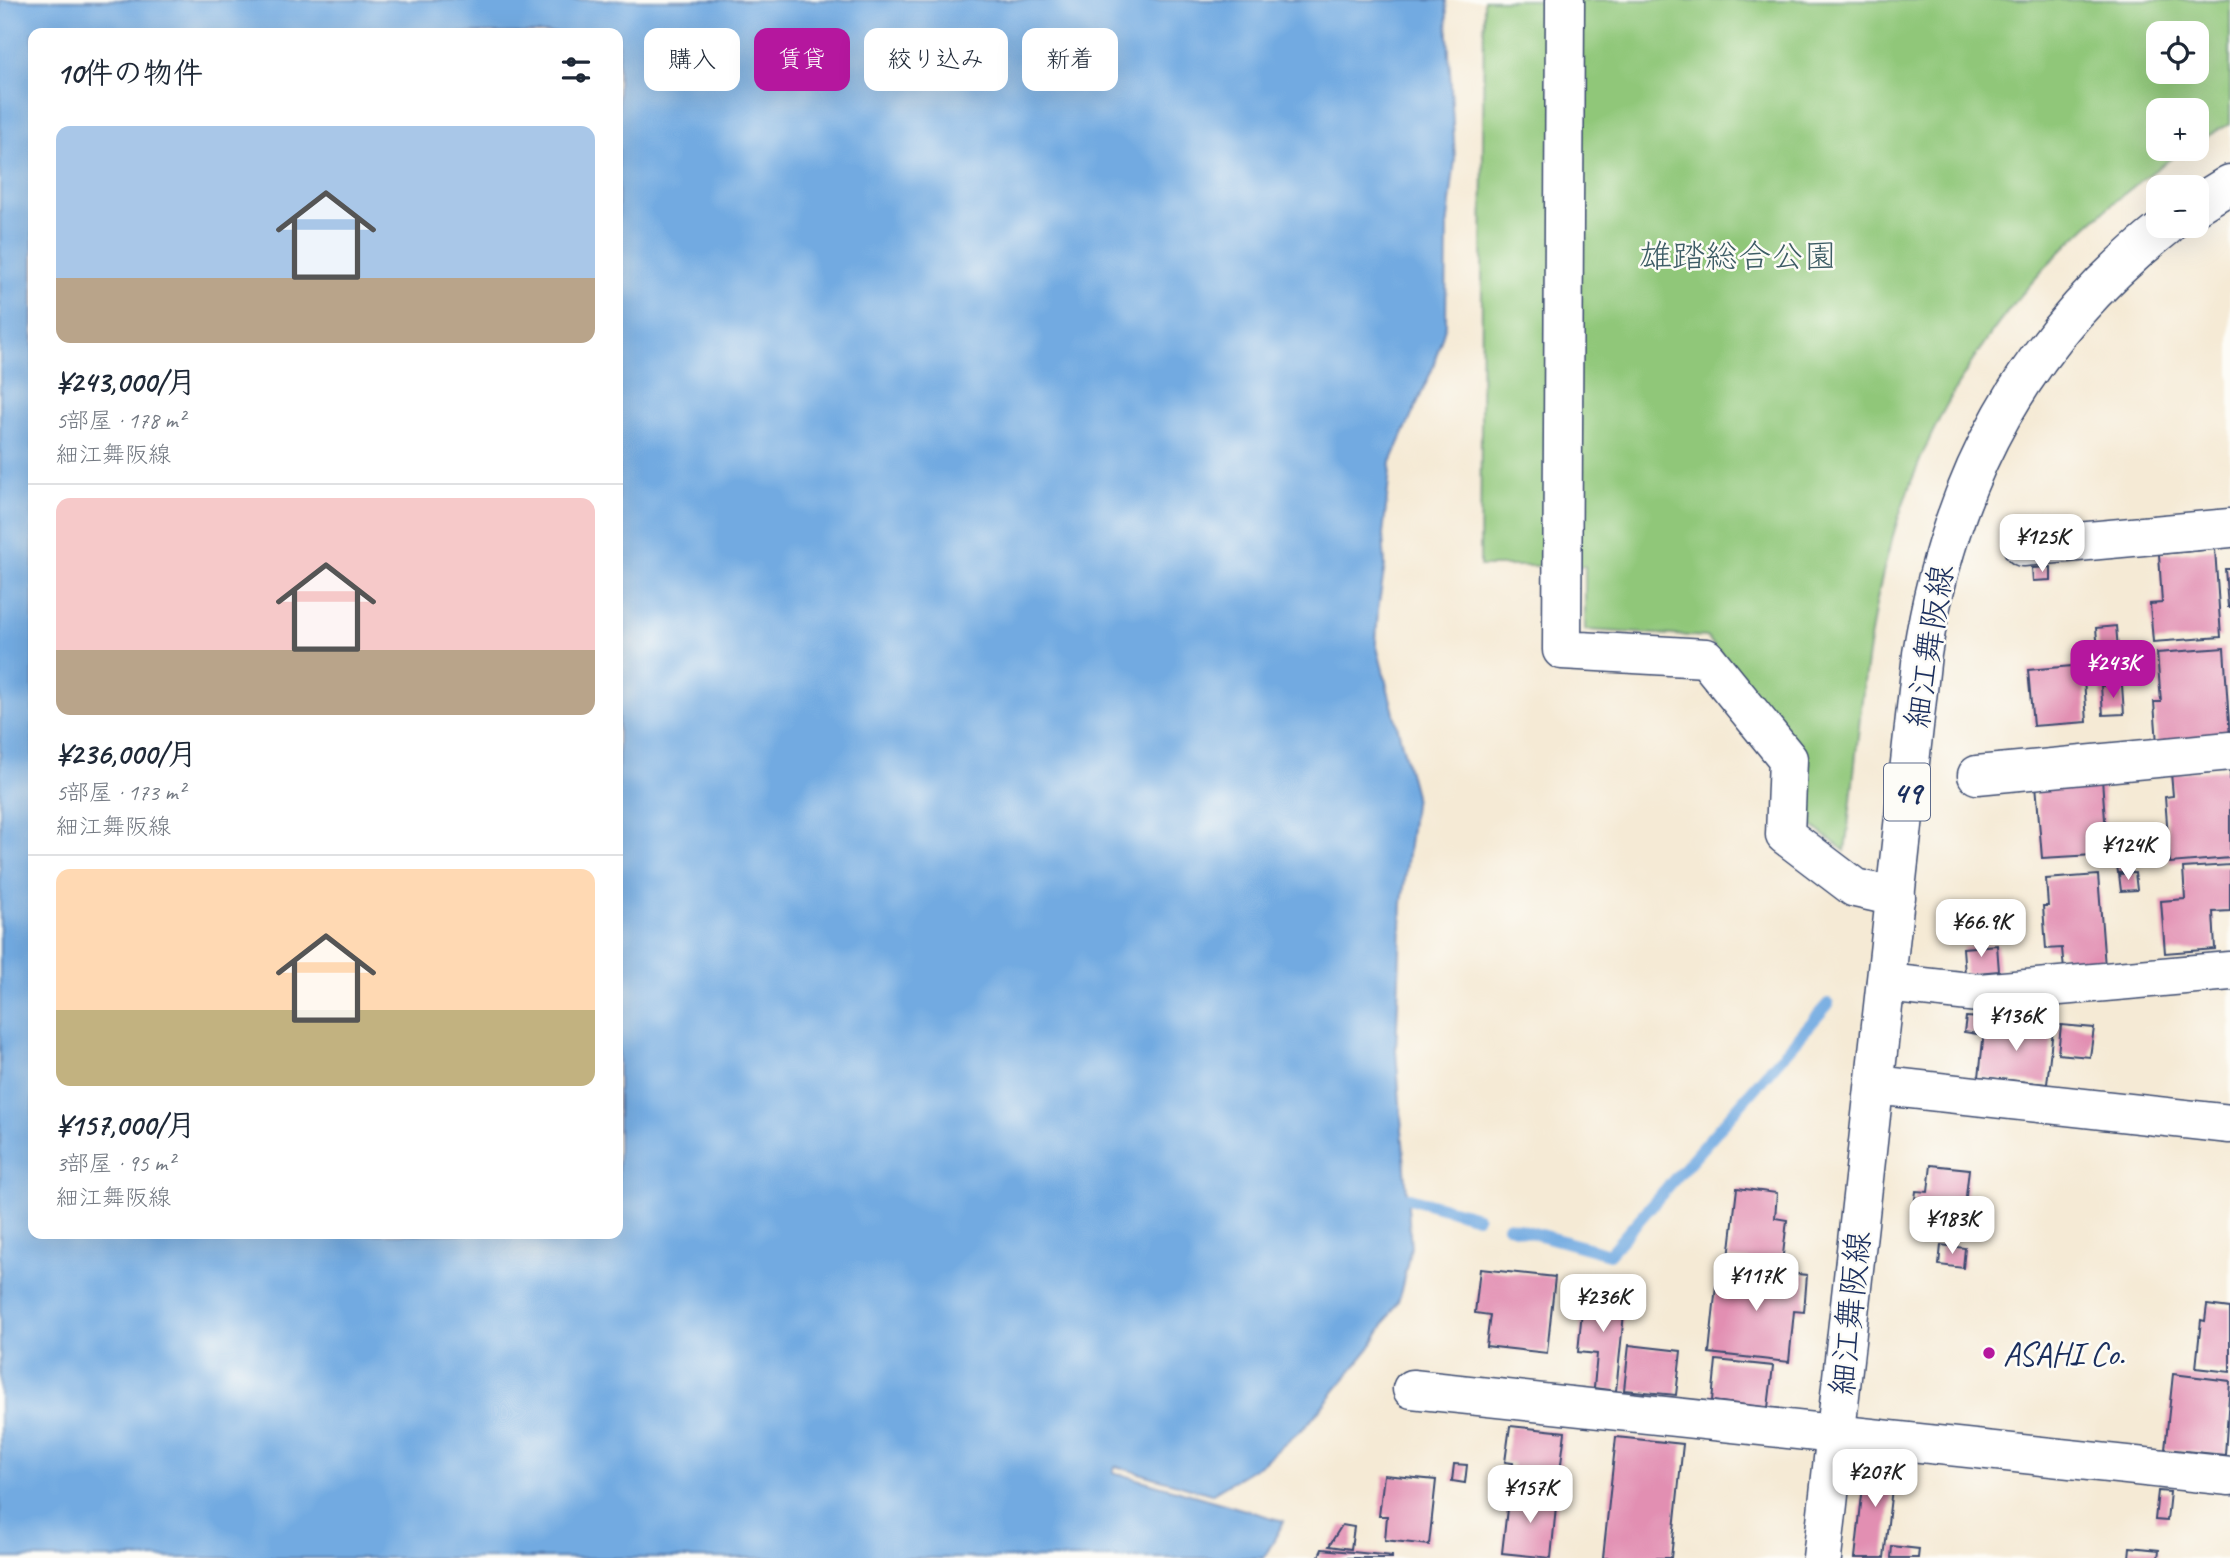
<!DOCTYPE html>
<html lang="ja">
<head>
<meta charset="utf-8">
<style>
  :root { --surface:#fff; --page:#f6f6f7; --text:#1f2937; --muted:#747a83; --line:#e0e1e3; --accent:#b5179e }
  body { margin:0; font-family:Caveat,"Klee One",sans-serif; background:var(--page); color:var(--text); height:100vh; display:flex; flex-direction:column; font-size:26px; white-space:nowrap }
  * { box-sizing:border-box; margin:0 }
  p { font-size:23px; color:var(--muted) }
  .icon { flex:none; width:38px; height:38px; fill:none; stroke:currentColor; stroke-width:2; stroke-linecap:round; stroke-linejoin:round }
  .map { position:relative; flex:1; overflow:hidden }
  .side { position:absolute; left:28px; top:28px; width:595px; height:1211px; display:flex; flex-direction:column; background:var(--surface); border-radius:14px; box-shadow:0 7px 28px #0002 }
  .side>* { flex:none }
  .banner { position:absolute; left:644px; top:28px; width:665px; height:63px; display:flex; gap:14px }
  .buttons { position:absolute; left:2146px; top:21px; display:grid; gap:14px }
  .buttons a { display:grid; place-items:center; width:63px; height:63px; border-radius:14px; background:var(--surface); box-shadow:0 7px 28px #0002; font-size:35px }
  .price { position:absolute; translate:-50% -60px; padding:0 16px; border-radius:14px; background:#fff; color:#222; font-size:23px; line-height:46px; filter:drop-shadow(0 2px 4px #0008) }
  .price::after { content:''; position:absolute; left:50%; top:42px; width:21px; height:16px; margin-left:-10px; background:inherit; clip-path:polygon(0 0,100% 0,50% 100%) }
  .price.current { background:var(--accent); color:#fff }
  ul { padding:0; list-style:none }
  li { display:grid; align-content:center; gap:14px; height:371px; padding:0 28px }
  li+li { border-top:2px solid var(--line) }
  li span { display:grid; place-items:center; height:217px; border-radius:14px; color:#555 }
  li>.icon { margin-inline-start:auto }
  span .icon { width:126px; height:126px; fill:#fffc; stroke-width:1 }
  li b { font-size:30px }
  h2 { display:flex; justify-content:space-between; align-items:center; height:84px; padding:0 28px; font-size:30px }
  .pill { padding:0 24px; border-radius:14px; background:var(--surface); box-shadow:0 7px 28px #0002; font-size:24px; line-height:63px }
  .pill.current { background:var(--accent); color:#fff }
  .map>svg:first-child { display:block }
</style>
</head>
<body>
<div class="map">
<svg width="2230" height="1558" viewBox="0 0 2230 1558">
  <rect width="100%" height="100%" fill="#fdfcf7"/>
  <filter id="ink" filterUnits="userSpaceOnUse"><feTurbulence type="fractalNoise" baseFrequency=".0143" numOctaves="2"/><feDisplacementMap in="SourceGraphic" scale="14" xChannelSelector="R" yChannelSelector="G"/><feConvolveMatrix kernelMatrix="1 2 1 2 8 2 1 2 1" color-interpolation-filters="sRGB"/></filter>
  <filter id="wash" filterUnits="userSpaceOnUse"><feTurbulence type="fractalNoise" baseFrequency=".00686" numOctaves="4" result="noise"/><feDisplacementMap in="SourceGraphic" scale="28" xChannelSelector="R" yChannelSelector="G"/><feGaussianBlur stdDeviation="1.57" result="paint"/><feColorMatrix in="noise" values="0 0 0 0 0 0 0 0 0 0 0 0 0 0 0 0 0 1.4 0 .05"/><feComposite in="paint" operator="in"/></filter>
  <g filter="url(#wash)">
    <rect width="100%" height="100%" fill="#f5ead5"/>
    <!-- green -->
    <path fill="#90c779" stroke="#567b6c" stroke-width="2" fill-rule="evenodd" d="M1484 0H2230V124L2196 142V110H2158V149H2185C2022 259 1917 405 1877 599 1861 682 1856 768 1845 851L1806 821 1809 762 1707 637 1585 630V566H1480ZM2158 33H2196V72H2158Z"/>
    <!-- water -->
    <path fill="#72aae1" stroke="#466ca0" stroke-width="2" fill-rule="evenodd" d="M0 0H1446L1455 159 1447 229 1446 324 1432 370 1391 462 1383 535 1385 565 1378 609 1376 643 1415 795 1402 904 1396 1050 1411 1247 1399 1299 1370 1348 1307 1425 1261 1464 1211 1494 1115 1466 1113 1472 1284 1521 1264 1558H0ZM33 33H618V1234H33Z"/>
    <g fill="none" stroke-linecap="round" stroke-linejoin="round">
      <!-- stream -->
      <g stroke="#72aae1" stroke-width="12">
        <polyline points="1409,1198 1477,1217"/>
        <polyline points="1508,1226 1609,1254 1828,1004"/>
      </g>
    </g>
    <g id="blocks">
      <!-- building -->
      <g fill="#e28fb2">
        <polygon points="2215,549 2221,637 2153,642 2150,604 2162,603 2159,554"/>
        <polygon points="2051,567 2051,580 2033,581 2032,568"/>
        <polygon points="2225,569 2230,569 2230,607 2228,607"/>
        <polygon points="2116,626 2118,649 2098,650 2096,628"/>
        <polygon points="2224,648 2230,738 2157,744 2154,702 2161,702 2157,653"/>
        <polygon points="2083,665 2087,722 2033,726 2028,670"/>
        <polygon points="2122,685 2124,714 2103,715 2101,686"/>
        <polygon points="2230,769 2230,858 2170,863 2165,797 2173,796 2171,773"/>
        <polygon points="2102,779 2106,833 2092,834 2094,855 2042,858 2036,784"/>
        <polygon points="2130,850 2132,872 2118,873 2115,851"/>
        <polygon points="2230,865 2230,911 2213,912 2215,949 2165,953 2161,901 2185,899 2183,868"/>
        <polygon points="2135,873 2137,890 2121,891 2119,874"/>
        <polygon points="2098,875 2105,967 2064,970 2062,948 2046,949 2043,906 2048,906 2046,879"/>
        <polygon points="1997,945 1999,971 1965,974 1963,948"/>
        <polygon points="1966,1017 1980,1018 1978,1034 1964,1032"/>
        <polygon points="1985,1022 2053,1029 2047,1084 1979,1077"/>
        <polygon points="2061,1025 2094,1028 2090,1057 2058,1054"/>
        <polygon points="1931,1165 1969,1169 1962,1232 1912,1226 1916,1191 1928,1192"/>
        <polygon points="1737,1188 1777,1193 1775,1218 1787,1220 1782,1263 1729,1258"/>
        <polygon points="1941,1245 1965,1248 1963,1268 1939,1265"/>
        <polygon points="1718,1266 1807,1275 1804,1312 1794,1311 1789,1362 1709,1353"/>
        <polygon points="1480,1269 1555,1277 1547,1353 1486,1346 1490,1315 1475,1313"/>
        <polygon points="1584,1290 1626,1294 1616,1391 1594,1388 1597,1354 1578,1352"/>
        <polygon points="2207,1305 2230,1308 2230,1372 2196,1368 2201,1320 2205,1321"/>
        <polygon points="1629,1345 1681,1351 1676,1395 1624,1390"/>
        <polygon points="1716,1360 1773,1366 1768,1408 1712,1401"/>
        <polygon points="2173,1374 2230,1381 2225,1455 2165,1449"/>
        <polygon points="1510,1426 1565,1432 1558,1488 1510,1483 1513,1463 1505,1462"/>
        <polygon points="1616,1437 1683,1444 1671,1558 1603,1558"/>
        <polygon points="1866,1459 1895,1462 1884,1558 1855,1558"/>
        <polygon points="1454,1464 1467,1465 1465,1483 1452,1481"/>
        <polygon points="1384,1475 1436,1480 1429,1545 1385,1540 1387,1516 1379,1516"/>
        <polygon points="1509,1491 1557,1496 1551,1558 1502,1553"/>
        <polygon points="2158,1491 2170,1492 2167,1521 2155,1520"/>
        <polygon points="1342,1525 1354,1527 1351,1549 1329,1546"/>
        <polygon points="1892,1546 1919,1549 1918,1558 1891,1558"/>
        <polygon points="2130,1547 2159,1550 2158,1558 2129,1558"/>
        <polygon points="1322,1549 1392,1556 1392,1558 1318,1558"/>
      </g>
    </g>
  </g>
  <g filter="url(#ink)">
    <use href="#blocks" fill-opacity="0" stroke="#3c4b70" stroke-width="2"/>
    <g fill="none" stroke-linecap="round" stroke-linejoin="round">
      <!-- minor casing -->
      <g stroke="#3c4b70" stroke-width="41">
        <g id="minor">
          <polyline points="1565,0 1562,650 1706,658 1788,759 1785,835 1855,888 1896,897"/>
          <polyline points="2023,547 2230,528"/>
          <polyline points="1977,775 2230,751"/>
          <polyline points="1886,983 1979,993 2230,971"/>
          <polyline points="1875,1085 2230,1124"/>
          <polyline points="1412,1389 2230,1476"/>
        </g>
      </g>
      <!-- major casing -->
      <g stroke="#3c4b70" stroke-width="41">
        <g id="major">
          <polyline points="2196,205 2230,184"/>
          <path d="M1822 1558 1922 654C1950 477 2026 337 2167 226"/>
        </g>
      </g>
      <!-- minor -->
      <use href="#minor" stroke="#fff" stroke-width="38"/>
      <!-- major -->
      <use href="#major" stroke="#fff" stroke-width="38"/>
    </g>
  </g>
  <!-- markers -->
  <circle fill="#b5179e" stroke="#fdfcf7" stroke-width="2.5" cx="1989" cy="1353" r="7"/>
  <g text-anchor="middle" stroke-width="5" stroke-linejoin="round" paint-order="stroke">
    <!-- shield labels -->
    <rect fill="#fdfcf7" stroke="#5f6c8c" stroke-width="2" x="1884" y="763.5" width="46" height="57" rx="5"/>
    <g font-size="32" font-weight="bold" fill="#1b2f5e">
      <text x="1907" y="803">49</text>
    </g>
    <!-- park labels -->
    <g font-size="33" fill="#3e5d66" stroke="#fdfcf7">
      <text x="1738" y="267">雄踏総合公園</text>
    </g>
    <!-- street labels -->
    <g font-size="33" fill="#1b2f5e" stroke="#fdfcf7">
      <text transform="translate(1928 646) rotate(-81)" y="12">細江舞阪線</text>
      <text transform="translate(1849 1313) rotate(-84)" y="12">細江舞阪線</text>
    </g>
    <!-- poi labels -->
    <g font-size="33" fill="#1b2f5e" stroke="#fdfcf7" text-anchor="start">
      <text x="2003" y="1365">ASAHI Co.</text>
    </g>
  </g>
</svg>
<div class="buttons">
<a><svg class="icon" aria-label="locate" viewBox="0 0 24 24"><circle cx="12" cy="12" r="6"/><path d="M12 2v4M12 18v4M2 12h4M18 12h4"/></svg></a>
<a>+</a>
<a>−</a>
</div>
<b class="price" style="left:2042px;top:574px">¥125K</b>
<b class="price current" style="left:2113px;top:700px">¥243K</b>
<b class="price" style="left:2128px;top:882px">¥124K</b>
<b class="price" style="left:1981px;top:959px">¥66.9K</b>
<b class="price" style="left:2016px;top:1053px">¥136K</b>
<b class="price" style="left:1952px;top:1256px">¥183K</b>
<b class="price" style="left:1756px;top:1313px">¥117K</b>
<b class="price" style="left:1603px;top:1334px">¥236K</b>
<b class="price" style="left:1875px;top:1509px">¥207K</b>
<b class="price" style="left:1530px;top:1525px">¥157K</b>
<div class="banner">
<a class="pill">購入</a>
<a class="pill current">賃貸</a>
<a class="pill">絞り込み</a>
<a class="pill">新着</a>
</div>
<section class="side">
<h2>10件の物件<svg class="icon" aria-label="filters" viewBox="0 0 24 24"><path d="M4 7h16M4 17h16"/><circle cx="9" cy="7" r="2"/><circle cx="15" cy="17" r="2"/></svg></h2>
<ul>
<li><span style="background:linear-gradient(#a9c7e8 70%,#b9a48a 0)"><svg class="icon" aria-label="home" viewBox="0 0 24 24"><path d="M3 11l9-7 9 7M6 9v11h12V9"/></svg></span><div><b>¥243,000/月</b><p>5部屋 · 178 m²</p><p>細江舞阪線</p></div></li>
<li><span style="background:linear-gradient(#f6c9c9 70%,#b9a48a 0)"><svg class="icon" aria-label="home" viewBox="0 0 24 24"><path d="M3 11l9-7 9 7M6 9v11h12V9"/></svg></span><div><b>¥236,000/月</b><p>5部屋 · 173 m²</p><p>細江舞阪線</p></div></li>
<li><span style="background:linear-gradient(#ffd9b3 65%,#c2b280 0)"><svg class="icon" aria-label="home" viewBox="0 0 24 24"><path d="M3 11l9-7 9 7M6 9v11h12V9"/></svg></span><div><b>¥157,000/月</b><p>3部屋 · 95 m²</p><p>細江舞阪線</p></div></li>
</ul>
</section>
</div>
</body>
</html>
